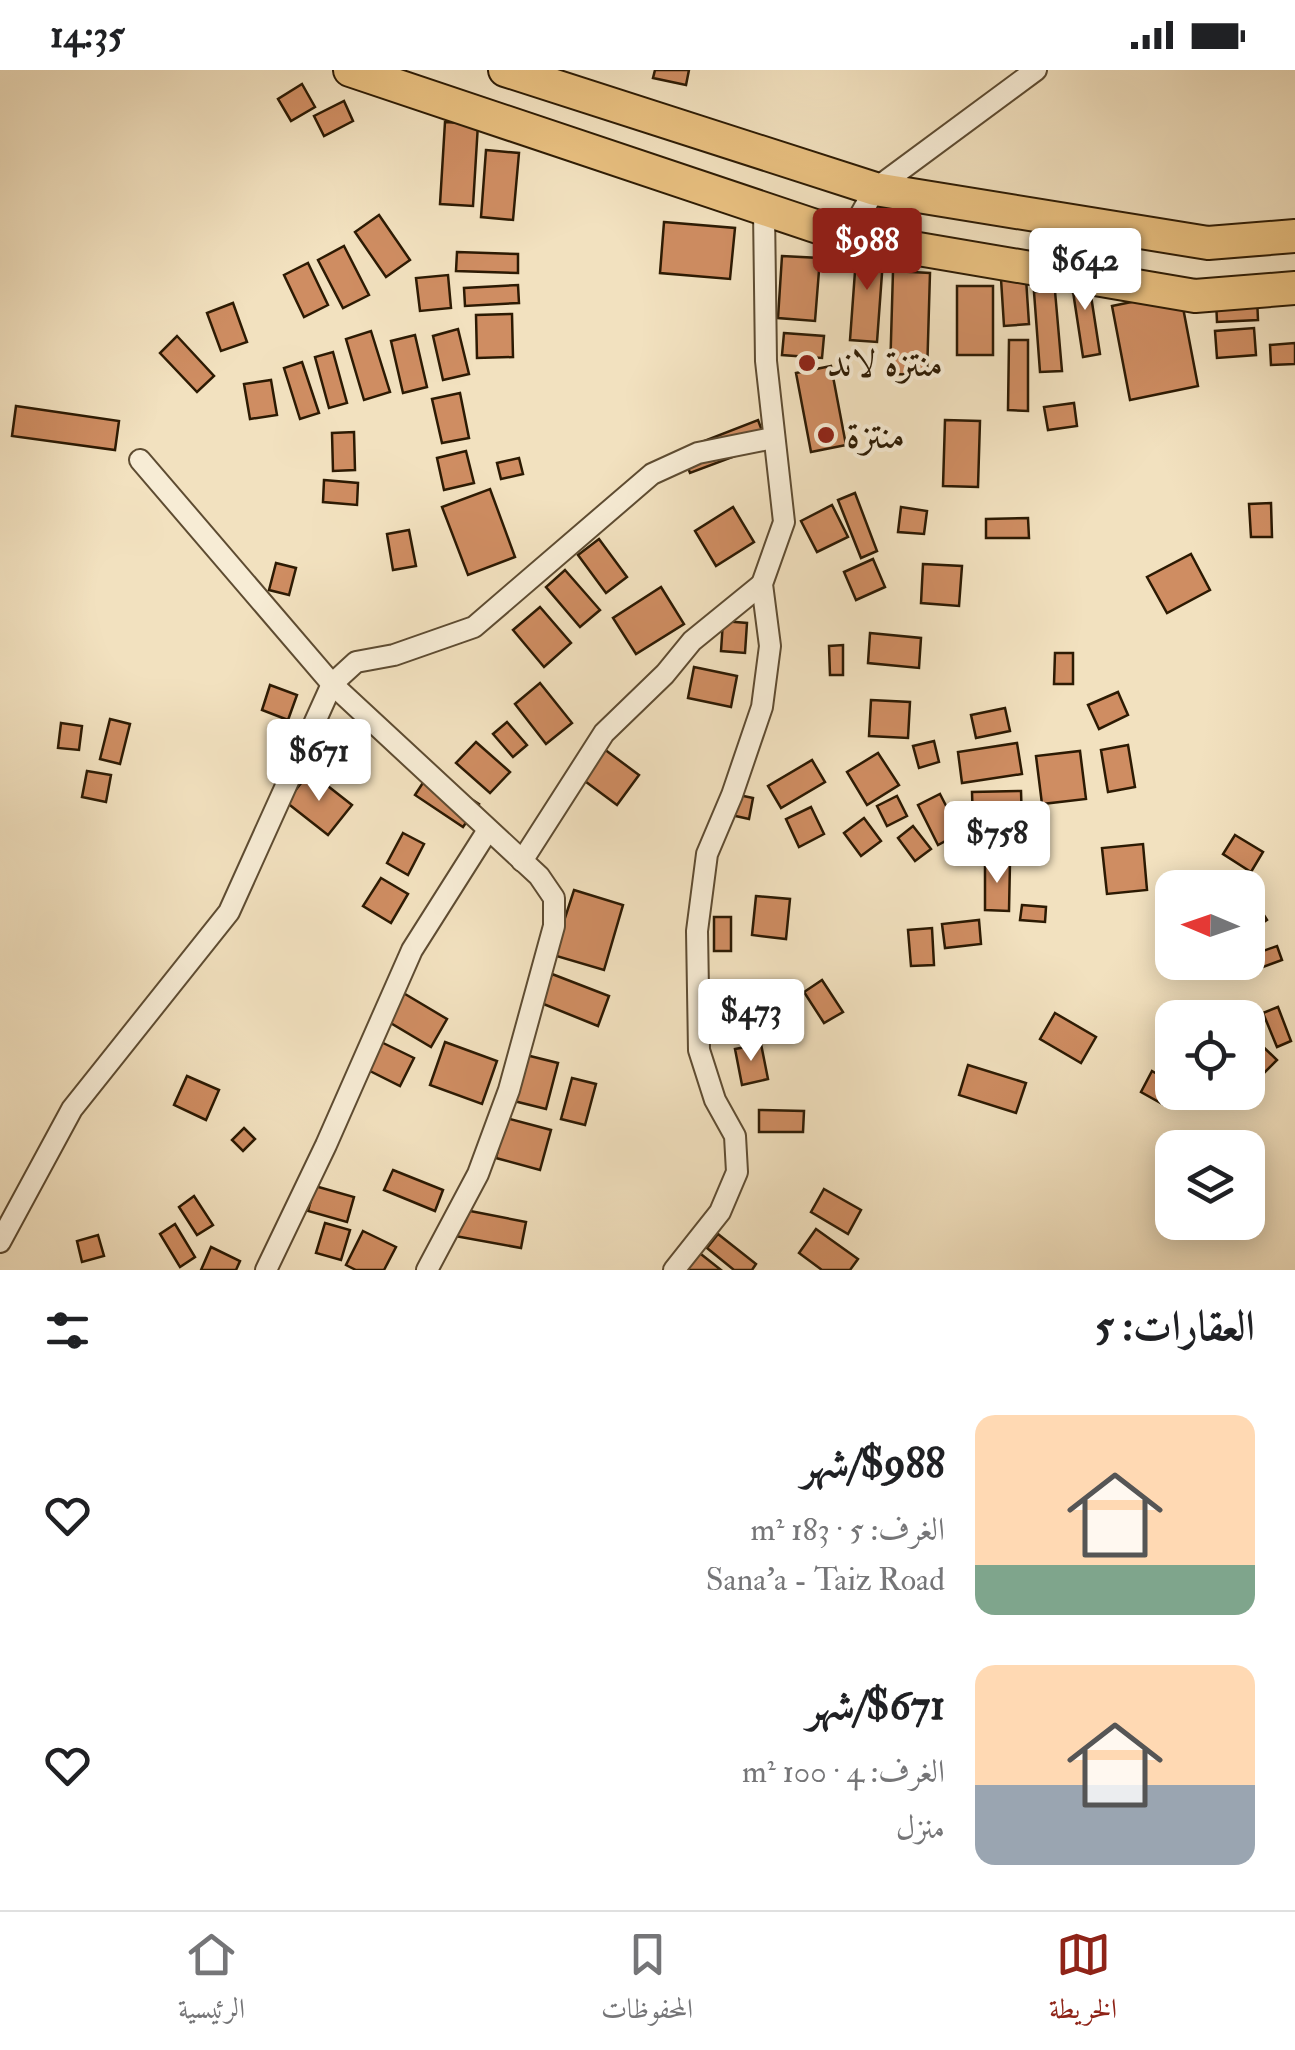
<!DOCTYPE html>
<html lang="ar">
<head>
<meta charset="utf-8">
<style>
  :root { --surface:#fff; --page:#f6f6f6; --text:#202124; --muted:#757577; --line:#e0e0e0; --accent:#8f2418 }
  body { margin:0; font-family:"IM FELL Double Pica",Amiri,serif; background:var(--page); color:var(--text); direction:rtl; height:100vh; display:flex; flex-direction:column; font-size:38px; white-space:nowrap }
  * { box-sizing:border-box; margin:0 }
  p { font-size:32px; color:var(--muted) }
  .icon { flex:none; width:55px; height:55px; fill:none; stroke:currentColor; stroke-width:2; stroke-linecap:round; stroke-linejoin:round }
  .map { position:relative; height:1200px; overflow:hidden; direction:ltr }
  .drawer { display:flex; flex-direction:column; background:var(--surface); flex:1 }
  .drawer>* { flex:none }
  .needle { width:65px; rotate:272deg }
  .buttons { position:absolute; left:1155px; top:800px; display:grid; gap:20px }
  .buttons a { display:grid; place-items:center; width:110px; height:110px; border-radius:20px; background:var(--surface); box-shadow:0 5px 25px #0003; font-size:50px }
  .price { position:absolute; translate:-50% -85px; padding:0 22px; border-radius:10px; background:#fff; color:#222; font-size:32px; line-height:65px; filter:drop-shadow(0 2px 5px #0008) }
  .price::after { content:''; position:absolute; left:50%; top:60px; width:30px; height:22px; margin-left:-15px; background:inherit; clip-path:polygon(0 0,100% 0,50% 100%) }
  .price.active { background:var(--accent); color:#fff }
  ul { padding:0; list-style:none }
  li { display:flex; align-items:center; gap:30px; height:250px; padding:0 40px }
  li span { display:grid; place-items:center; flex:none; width:280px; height:200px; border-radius:20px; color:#555 }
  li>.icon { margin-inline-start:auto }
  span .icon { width:120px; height:120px; fill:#fffc; stroke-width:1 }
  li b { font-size:42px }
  h2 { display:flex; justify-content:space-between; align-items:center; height:120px; padding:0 40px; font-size:42px }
  .status { display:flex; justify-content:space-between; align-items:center; height:70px; padding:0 50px; background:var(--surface); direction:ltr }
  .status svg { height:28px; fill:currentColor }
  .dock { display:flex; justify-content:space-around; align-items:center; height:140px; border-top:2px solid var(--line); background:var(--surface); font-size:28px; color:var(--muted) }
  .dock a { display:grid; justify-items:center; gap:5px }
  .dock .active { color:var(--accent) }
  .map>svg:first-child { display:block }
</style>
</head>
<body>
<div class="status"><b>14:35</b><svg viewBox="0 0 49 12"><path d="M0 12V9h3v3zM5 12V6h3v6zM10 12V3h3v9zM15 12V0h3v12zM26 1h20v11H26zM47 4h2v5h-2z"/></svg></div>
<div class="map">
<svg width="1295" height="1200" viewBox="0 0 1295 1200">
  <rect width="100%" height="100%" fill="#f2e1bf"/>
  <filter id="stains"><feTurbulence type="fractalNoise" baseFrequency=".002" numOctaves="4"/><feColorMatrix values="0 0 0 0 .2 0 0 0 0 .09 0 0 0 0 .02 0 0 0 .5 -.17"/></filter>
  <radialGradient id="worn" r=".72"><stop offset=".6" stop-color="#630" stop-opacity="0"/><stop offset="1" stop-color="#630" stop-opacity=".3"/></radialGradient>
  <!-- building -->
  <g fill="#cf8d62" stroke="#2c1a03" stroke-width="2.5">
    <polygon points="655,0 689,0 686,15 653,8"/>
    <polygon points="302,14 315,37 291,51 278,29"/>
    <polygon points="344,31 353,51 324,66 314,46"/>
    <polygon points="445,52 478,54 473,136 440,134"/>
    <polygon points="486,80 519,83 513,150 481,147"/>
    <polygon points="379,145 410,190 386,207 355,162"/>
    <polygon points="664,152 735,158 730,209 660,203"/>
    <polygon points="857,174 884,176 877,272 850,270"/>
    <polygon points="344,176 369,225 343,238 318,190"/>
    <polygon points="457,182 518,184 518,203 456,201"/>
    <polygon points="782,186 820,188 815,251 778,248"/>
    <polygon points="308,193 328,235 304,247 284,205"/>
    <polygon points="1087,200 1100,284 1083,287 1070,202"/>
    <polygon points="893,201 930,203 927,305 890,304"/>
    <polygon points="448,205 451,238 420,241 416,208"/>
    <polygon points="1026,208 1029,254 1004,256 1001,209"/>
    <polygon points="518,215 519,233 465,236 464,218"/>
    <rect x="957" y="216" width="36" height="69"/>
    <polygon points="1055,221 1062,301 1040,302 1034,222"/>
    <polygon points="1180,222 1198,316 1130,330 1112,236"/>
    <polygon points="1257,227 1258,250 1217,252 1216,230"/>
    <polygon points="233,233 247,272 221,281 207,243"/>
    <polygon points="512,244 513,287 477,288 476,245"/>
    <polygon points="1254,258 1256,285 1217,288 1215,261"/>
    <polygon points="458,259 469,304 443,310 433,266"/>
    <polygon points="371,261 390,322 364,330 346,269"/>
    <polygon points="784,263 824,266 822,288 782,285"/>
    <polygon points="415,265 427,317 403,323 391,271"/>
    <polygon points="177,266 214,306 197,322 160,283"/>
    <polygon points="1009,270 1028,270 1028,341 1008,340"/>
    <polygon points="1295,273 1295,294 1271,295 1270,275"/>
    <polygon points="333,282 347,333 329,338 315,287"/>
    <polygon points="302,292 319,343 300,349 284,298"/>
    <polygon points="831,296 846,375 811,382 796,303"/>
    <polygon points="271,310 277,345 250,349 244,314"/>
    <polygon points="460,323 469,368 442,373 432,329"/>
    <polygon points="1074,333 1077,356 1048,360 1044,337"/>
    <polygon points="16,336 119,351 115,380 12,366"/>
    <polygon points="758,350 767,374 690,403 681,380"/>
    <polygon points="945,350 980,351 978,417 943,416"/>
    <polygon points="354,362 355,400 333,401 332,363"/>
    <polygon points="466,381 474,413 444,420 437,388"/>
    <polygon points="519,388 523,404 501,409 497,393"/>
    <polygon points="324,410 358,413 357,435 323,432"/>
    <polygon points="490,419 515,487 468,505 442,437"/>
    <polygon points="855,423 877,481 861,488 838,430"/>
    <polygon points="1271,433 1272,467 1251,467 1249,434"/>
    <polygon points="832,435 848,467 817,482 801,451"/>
    <polygon points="733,437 754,472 716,496 695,461"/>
    <polygon points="901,437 927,441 924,464 898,462"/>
    <polygon points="1028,448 1029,468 986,468 986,449"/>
    <polygon points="409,460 416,496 393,500 387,464"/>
    <polygon points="599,469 627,507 606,523 578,485"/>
    <polygon points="1191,484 1210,520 1167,543 1147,507"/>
    <polygon points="873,489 885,517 856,530 844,502"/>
    <polygon points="276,493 296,498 289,525 269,520"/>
    <polygon points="923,494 962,496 959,536 921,533"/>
    <polygon points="565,500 600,540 580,557 546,517"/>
    <polygon points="661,517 684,554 636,584 613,548"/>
    <polygon points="540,537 571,573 544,597 513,560"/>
    <polygon points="723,551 747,553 745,583 721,581"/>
    <polygon points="870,563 921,568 919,598 868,593"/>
    <polygon points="843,575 843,605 830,605 829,576"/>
    <polygon points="1055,583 1073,583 1073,614 1054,614"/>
    <polygon points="694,597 737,606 731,637 688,628"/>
    <polygon points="540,613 572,653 546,674 515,634"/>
    <polygon points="270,615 297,625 288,650 262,640"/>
    <polygon points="1118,622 1128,645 1099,659 1088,635"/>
    <polygon points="871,630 910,632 908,668 869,666"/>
    <polygon points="1005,638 1010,661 976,668 971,645"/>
    <polygon points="110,649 130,654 120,694 100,689"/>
    <polygon points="507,652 527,675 513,687 493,664"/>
    <polygon points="61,653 82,656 79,680 58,678"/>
    <polygon points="592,670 639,705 617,735 570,700"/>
    <polygon points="934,671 939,692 919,698 913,676"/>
    <polygon points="476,672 510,702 490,723 456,693"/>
    <polygon points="1017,673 1022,704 962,713 958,682"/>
    <polygon points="1128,675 1135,717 1108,722 1101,680"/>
    <polygon points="1080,681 1086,729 1042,734 1036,686"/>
    <polygon points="878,683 899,715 867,735 847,702"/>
    <polygon points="812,690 825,712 781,738 768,716"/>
    <polygon points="87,701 111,705 106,732 82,727"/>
    <polygon points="310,702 352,735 328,765 286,732"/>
    <polygon points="430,702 479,734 463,757 415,725"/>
    <polygon points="1021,721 1022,753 973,754 972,722"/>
    <polygon points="734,724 753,728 749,749 731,745"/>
    <polygon points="940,724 960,763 938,775 918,735"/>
    <polygon points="897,726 907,746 887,756 877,736"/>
    <polygon points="811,737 824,764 799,777 786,749"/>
    <polygon points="864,748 881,771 861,786 844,763"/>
    <polygon points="913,756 931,779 915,791 898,768"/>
    <polygon points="403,763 424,774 408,805 387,793"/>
    <polygon points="1235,765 1263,782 1251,802 1223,784"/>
    <polygon points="1143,774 1147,820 1107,824 1102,778"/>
    <polygon points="985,792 1010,792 1009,841 985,840"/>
    <polygon points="381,808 408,824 391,853 363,836"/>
    <polygon points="574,820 623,835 604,900 553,885"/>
    <polygon points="1248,820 1267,850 1252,860 1248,852"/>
    <polygon points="756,826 790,829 786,869 752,865"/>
    <polygon points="1022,835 1046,837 1045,852 1020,850"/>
    <rect x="714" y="847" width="17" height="34"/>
    <polygon points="979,850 981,874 945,878 942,854"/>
    <polygon points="932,858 934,895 911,896 908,860"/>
    <polygon points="1277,876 1282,890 1255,900 1249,886"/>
    <polygon points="552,904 609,926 598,956 541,933"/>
    <polygon points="822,910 843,942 824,953 804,922"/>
    <polygon points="757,911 758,942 712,945 711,913"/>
    <polygon points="400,921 447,949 431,977 384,949"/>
    <polygon points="1278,937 1291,971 1277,977 1263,943"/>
    <polygon points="1055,943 1096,967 1081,993 1040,969"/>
    <polygon points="377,970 414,988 400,1016 364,998"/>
    <polygon points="1256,970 1277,990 1262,1005 1248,991 1248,978"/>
    <polygon points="445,972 497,991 482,1034 430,1015"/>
    <polygon points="761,974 768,1009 742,1015 735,979"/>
    <polygon points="526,985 558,993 546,1039 514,1031"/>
    <polygon points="968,995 1026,1013 1016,1043 959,1025"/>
    <polygon points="1152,1001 1172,1013 1174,1022 1166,1036 1141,1022"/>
    <polygon points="187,1006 219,1020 206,1050 174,1035"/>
    <polygon points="572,1008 596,1014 585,1055 561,1049"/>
    <polygon points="759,1040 804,1041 803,1062 759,1062"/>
    <polygon points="506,1048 551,1060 540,1100 496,1088"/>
    <polygon points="244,1058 255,1069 243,1081 232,1070"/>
    <polygon points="393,1100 443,1120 435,1141 384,1120"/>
    <polygon points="315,1116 354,1127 347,1152 308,1141"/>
    <polygon points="824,1119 861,1140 848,1164 811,1142"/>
    <polygon points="194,1126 213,1155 197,1165 179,1137"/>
    <polygon points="460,1139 526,1152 521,1178 455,1166"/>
    <polygon points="325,1153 350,1160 341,1190 316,1183"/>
    <polygon points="175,1154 195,1187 180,1197 160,1164"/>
    <polygon points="816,1159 858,1189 850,1200 822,1200 799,1183"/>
    <polygon points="363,1161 396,1177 384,1200 356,1200 346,1195"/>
    <polygon points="718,1164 756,1194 752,1200 734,1200 707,1178"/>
    <polygon points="98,1165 104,1186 82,1192 77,1171"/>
    <polygon points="211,1177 240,1191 236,1200 201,1200"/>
    <polygon points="692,1177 721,1200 673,1200"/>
  </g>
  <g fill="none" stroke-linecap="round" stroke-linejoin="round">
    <!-- minor casing -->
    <g stroke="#5e4c32" stroke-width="24">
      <g id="minor">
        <polyline points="848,167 875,119 1036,0"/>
        <polyline points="140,390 332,614 539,806 554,828 554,856 509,1020 478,1104 427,1200"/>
        <polyline points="522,791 604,663 665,604 692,571 762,514"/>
        <polyline points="0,1172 72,1039 229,842 332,614 356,592 394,585 474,557 652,404 698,383 773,368"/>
        <polyline points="266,1200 326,1075 412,880 488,760"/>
        <polyline points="674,1200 720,1142 737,1102 735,1066 715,1030 699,980 697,861 707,784 732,725 762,637 770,576 762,514 784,452 766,291 764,141"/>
      </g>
    </g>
    <!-- trunk casing -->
    <g stroke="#2c1a03" stroke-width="36">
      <g id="trunk">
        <polyline points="350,0 848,167 1195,226 1295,218"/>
        <polyline points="505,0 875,119 1208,173 1295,166"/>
      </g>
    </g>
    <!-- minor -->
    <use href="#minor" stroke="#f7ecd5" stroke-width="20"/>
    <!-- trunk -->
    <use href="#trunk" stroke="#e9c080" stroke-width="32"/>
  </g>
  <!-- markers -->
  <g fill="#8f2418" stroke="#f7ecd5" stroke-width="4">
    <circle cx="807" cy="293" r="10"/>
    <circle cx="826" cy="365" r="10"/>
  </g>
  <g text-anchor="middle" stroke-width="8" stroke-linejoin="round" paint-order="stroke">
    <!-- poi labels -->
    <g font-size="38" fill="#2c1a03" stroke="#f7ecd5" text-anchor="start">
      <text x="827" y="306">منتزة لاند</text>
      <text x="846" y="378">منتزة</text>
    </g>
  </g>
  <rect width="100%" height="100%" filter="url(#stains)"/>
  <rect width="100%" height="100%" fill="url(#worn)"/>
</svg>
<div class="buttons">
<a><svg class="needle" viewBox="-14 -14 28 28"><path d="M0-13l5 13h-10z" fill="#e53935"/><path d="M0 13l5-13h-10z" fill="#757577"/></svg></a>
<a><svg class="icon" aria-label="locate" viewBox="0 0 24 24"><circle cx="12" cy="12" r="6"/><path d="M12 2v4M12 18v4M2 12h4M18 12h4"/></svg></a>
<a><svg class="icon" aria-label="layers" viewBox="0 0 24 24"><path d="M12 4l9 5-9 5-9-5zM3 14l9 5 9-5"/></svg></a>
</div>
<b class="price active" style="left:867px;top:223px">$988</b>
<b class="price" style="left:1085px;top:243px">$642</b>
<b class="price" style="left:319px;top:734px">$671</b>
<b class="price" style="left:997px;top:816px">$758</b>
<b class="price" style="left:751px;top:994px">$473</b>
</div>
<section class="drawer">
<h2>العقارات: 5<svg class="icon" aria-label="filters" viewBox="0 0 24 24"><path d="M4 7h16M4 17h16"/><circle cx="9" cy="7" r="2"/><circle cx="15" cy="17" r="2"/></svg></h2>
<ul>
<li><span style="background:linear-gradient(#ffd9b3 75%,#7fa58c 0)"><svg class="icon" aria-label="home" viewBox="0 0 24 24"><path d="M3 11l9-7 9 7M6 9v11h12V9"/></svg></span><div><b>$988/شهر</b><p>الغرف: 5 · 183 m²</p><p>Sana'a - Taiz Road</p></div><svg class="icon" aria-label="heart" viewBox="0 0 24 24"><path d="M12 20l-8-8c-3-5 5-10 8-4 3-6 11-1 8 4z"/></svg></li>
<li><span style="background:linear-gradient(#ffd9b3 60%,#9aa5b1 0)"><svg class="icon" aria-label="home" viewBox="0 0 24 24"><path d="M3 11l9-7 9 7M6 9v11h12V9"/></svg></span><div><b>$671/شهر</b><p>الغرف: 4 · 100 m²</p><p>منزل</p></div><svg class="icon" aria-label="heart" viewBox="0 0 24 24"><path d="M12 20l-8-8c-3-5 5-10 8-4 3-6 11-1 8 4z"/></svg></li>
</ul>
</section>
<nav class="dock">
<a class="active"><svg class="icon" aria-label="map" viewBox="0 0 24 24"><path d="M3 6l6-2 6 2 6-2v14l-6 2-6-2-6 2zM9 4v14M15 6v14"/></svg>الخريطة</a>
<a><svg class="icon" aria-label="saved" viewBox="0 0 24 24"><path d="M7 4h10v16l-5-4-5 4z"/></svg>المحفوظات</a>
<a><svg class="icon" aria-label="home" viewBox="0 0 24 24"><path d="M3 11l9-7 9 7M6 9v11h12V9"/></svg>الرئيسية</a>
</nav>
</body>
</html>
